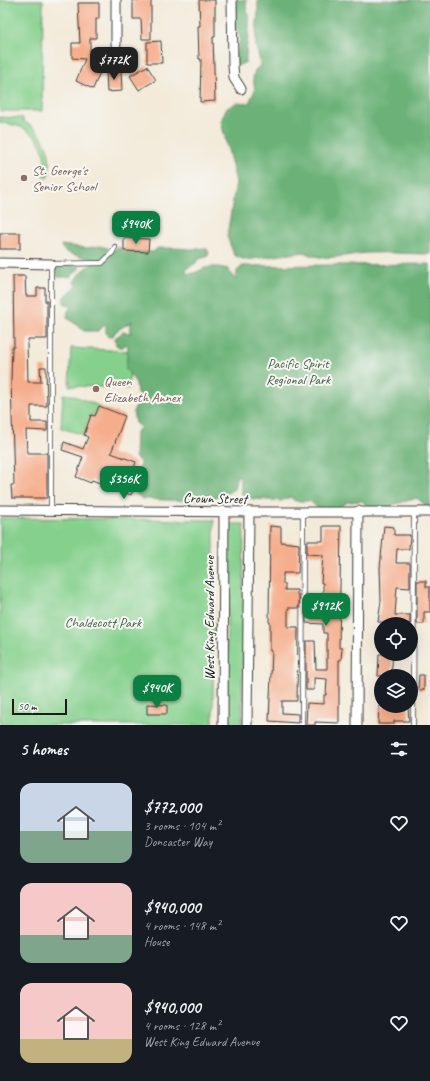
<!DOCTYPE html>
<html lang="en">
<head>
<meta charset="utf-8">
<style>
  :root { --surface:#171b24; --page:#20242c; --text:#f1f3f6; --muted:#9ea1a6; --accent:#0b8043 }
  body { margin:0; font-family:Caveat,sans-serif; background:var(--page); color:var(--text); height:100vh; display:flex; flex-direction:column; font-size:15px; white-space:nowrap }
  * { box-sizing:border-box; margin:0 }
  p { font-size:13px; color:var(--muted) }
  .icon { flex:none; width:22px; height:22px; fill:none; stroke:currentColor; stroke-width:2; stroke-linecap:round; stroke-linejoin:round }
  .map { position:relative; height:725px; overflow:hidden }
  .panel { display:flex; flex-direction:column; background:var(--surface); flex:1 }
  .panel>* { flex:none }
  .tools { position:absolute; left:374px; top:617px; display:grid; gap:8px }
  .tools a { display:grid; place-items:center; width:44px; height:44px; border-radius:50%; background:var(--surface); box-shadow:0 4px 16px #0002; font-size:20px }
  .scale { position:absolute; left:12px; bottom:10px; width:55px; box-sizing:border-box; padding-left:4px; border:2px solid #1c1c1c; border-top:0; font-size:11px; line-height:14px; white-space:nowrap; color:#1c1c1c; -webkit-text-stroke:3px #f6f6f2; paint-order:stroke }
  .price { position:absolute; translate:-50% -34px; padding:0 9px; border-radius:8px; background:var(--accent); color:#fff; font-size:13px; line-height:26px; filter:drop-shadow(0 1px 2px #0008) }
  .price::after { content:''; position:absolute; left:50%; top:24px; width:12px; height:9px; margin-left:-6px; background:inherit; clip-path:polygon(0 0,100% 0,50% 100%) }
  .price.active { background:#222; color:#fff }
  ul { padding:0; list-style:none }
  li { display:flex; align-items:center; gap:12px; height:100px; padding:0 20px }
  li span { display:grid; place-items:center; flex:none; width:112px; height:80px; border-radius:12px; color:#555 }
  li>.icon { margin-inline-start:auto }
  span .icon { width:48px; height:48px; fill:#fffc; stroke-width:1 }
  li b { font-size:17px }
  h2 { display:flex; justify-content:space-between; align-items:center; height:48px; padding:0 20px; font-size:17px }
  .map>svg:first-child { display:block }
</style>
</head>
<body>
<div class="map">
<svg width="430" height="725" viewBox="0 0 430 725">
  <rect width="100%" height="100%" fill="#f6f6f2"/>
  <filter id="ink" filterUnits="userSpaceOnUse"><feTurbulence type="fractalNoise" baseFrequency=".025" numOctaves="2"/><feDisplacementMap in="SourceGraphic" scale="8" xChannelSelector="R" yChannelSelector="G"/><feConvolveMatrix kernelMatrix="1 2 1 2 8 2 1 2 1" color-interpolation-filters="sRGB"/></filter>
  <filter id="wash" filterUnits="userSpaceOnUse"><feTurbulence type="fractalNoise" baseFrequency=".012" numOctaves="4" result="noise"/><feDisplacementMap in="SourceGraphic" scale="16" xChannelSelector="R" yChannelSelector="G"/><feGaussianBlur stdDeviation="0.9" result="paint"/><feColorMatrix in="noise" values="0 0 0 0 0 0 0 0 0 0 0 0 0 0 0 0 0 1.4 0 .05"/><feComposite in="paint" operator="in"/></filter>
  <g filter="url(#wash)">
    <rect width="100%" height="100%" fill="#f3ead9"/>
    <!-- green -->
    <g fill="#85d08d" stroke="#507654">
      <polygon points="0,0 43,0 42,111 0,111"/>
      <path d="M0 117 23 118V121C45 133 54 154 48 178L43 176C51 145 31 124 0 123Z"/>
      <polygon points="71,348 130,351 129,388 69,386"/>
      <polygon points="63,394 72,395 99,406 95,416 91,415 84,435 61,428"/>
      <polygon points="0,518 214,520 213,725 0,725"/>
      <polygon points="228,524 244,524 242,724 226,724"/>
    </g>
    <!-- forest -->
    <g fill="#6cb278" stroke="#44674a">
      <path d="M233 0H247C245 7 248 12 249 19 250 34 245 48 246 62L237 66 233 60 238 49 240 37 235 28Z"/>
      <path d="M258 0H430V254C410 254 389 252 368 253 349 254 322 263 304 252L245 260 234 255 227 236 236 182 221 121 226 109 236 103H249L255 90 253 78 255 70 259 67C261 59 257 53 256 45 255 30 259 15 258 0Z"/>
      <path d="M61 245 87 248 100 246 108 248V253L98 260 103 259 117 247 133 252H153L158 248C169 248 180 248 191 249 197 250 202 247 207 249L209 253 207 257 198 259 196 263 186 269V273C194 275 198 271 205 268 212 266 221 267 228 269L233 277 236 279 237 271 242 266 430 264V507L426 506 417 498 393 505 387 510 367 507 363 501 348 502 334 510 317 508 310 501H295L290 497 281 501 245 498 241 493V479L237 475 234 489 223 496 191 501 143 499 136 494 140 484V462L135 457 136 432 141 428 135 423 133 411 141 401 137 393 136 383 126 369 128 346 127 344 121 348 116 345 115 338 123 332 131 333 130 326 132 321 115 332 113 336 108 337 106 333V324L98 331H84L67 317 68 311 71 307 64 303V297L77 286 74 282 79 274 95 261C87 255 63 257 61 245Z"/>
      <path d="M63 265 79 266V269L70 277H58L54 274C56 268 57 266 63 265Z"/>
    </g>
    <g id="blocks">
      <!-- building -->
      <g fill="#f6ad8c">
        <polygon points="133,0 151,0 151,39 142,39 141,19 133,19"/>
        <polygon points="199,0 215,0 215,37 213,37 215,101 200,102 201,59 199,59 198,26 200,26"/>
        <polygon points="78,3 99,3 99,19 96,19 96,38 90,38 90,66 101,70 93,89 76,81 85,59 72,58 72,43 80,43"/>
        <polygon points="161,41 162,63 147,63 147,42"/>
        <polygon points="147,66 156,80 139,90 130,76"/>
        <polygon points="121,70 122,91 107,92 106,71"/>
        <rect x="0" y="233" width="20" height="16"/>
        <polygon points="124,238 149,239 148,252 124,251"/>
        <polygon points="13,276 25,276 26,296 37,296 37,288 45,288 45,301 47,301 47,339 28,339 28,343 27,343 28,382 41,382 40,367 46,367 47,406 31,406 31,422 47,422 47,431 26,430 27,453 47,453 47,498 12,498 11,485 14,485 11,382 12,347 14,347"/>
        <polygon points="99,406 125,416 111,453 136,462 130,479 136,482 131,495 92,480 91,483 76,477 83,457 62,450 64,442 83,449 88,437 84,435 91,415 95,416"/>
        <polygon points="270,526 281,527 281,542 299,544 298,573 283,573 283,584 285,584 285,590 297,590 297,595 299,595 299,608 288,608 288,627 298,627 297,701 282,701 282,713 298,714 298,723 269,721 272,651 270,651 270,622 269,622"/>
        <polygon points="323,526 341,526 339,648 342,648 341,660 339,660 339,723 315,722 315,725 306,725 307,703 324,704 324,695 326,695 327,679 314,678 314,690 306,690 306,641 315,641 316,669 327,669 327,633 323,633 323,624 306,623 306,595 323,596 323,583 321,583 323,555 307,554 307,541 323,541"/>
        <polygon points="384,526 394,527 394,535 410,535 409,549 397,549 396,563 410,563 410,588 397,587 395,615 410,615 410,624 378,622 381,601 380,568"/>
        <polygon points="417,581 426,581 426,587 430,587 430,612 424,612 424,624 417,624"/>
        <polygon points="379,654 393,654 391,676 378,676"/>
        <polygon points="419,675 424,675 424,690 418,690"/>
        <polygon points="147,704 167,705 167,714 147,714"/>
        <polygon points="379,706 408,706 409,721 394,721 394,724 378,724"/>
      </g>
    </g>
  </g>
  <g filter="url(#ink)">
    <use href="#blocks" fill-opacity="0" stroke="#3c3b38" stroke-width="1"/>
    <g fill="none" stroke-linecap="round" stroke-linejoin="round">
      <!-- lane casing -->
      <g stroke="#3c3b38" stroke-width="6">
        <g id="lane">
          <polyline points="51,510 51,264 102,263 112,253 115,247"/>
          <polyline points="302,725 303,512"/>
          <polyline points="413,725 414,512"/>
        </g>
      </g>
      <!-- street casing -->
      <g stroke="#3c3b38" stroke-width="11">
        <g id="street">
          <polyline points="232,0 233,66 234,78 241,89"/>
          <polyline points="116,44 116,0"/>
          <polyline points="0,263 51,264"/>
          <polyline points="0,510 259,512 430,512"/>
          <polyline points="223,725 224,511"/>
          <polyline points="247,725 249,512"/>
          <polyline points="357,725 358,511"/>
        </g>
      </g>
      <!-- lane -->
      <use href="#lane" stroke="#fff" stroke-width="4.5"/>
      <!-- street -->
      <use href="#street" stroke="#fff" stroke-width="9"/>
    </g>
  </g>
  <!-- markers -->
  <g fill="#8d6e63" stroke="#f6f6f2" stroke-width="1.5">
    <circle cx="24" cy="178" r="4"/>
    <circle cx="96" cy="389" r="4"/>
  </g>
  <g text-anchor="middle" stroke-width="4" stroke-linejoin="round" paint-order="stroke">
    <!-- education labels -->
    <g font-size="14" fill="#785e54" stroke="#f6f6f2" text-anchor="start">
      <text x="32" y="175">St. George's<tspan x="32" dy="16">Senior School</tspan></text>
      <text x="104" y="386">Queen<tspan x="104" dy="16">Elizabeth Annex</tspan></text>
    </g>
    <!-- park labels -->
    <g font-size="14" fill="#415b44" stroke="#f6f6f2">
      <text x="298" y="368">Pacific Spirit<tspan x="298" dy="16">Regional Park</tspan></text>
      <text x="103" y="627">Chaldecott Park</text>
    </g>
    <!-- street labels -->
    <g font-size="14" fill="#1c1c1c" stroke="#f6f6f2">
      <text transform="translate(215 498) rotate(1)" y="5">Crown Street</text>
      <text transform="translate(209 618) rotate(-90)" y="5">West King Edward Avenue</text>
    </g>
  </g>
</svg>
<div class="tools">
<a><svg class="icon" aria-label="locate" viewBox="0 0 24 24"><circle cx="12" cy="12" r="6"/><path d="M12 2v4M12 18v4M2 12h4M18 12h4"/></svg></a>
<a><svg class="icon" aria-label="layers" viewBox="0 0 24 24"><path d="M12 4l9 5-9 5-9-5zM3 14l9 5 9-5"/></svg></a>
</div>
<div class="scale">50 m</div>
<b class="price active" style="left:114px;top:81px">$772K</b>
<b class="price" style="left:136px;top:245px">$940K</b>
<b class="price" style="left:124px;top:500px">$356K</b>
<b class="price" style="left:326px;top:627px">$912K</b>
<b class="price" style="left:157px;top:709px">$940K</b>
</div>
<section class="panel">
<h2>5 homes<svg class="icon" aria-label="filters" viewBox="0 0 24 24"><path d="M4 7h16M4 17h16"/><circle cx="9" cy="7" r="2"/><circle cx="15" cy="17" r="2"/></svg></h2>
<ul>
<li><span style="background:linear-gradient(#c9d6e8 60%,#7fa58c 0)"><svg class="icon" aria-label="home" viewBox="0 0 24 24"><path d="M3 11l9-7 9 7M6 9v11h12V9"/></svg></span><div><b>$772,000</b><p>3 rooms · 104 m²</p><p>Doncaster Way</p></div><svg class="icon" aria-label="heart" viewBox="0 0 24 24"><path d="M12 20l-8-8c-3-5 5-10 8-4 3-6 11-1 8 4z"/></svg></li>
<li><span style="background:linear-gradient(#f6c9c9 65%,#7fa58c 0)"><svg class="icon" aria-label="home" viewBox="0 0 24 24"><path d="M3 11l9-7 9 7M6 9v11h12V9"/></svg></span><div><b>$940,000</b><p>4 rooms · 148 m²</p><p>House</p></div><svg class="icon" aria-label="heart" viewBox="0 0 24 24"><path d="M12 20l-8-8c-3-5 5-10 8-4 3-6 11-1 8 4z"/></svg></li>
<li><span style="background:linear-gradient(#f6c9c9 70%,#c2b280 0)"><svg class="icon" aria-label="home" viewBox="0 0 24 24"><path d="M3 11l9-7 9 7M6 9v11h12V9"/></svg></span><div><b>$940,000</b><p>4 rooms · 128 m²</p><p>West King Edward Avenue</p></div><svg class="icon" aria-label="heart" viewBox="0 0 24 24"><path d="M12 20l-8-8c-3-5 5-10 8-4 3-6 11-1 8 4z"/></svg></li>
</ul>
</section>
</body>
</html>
